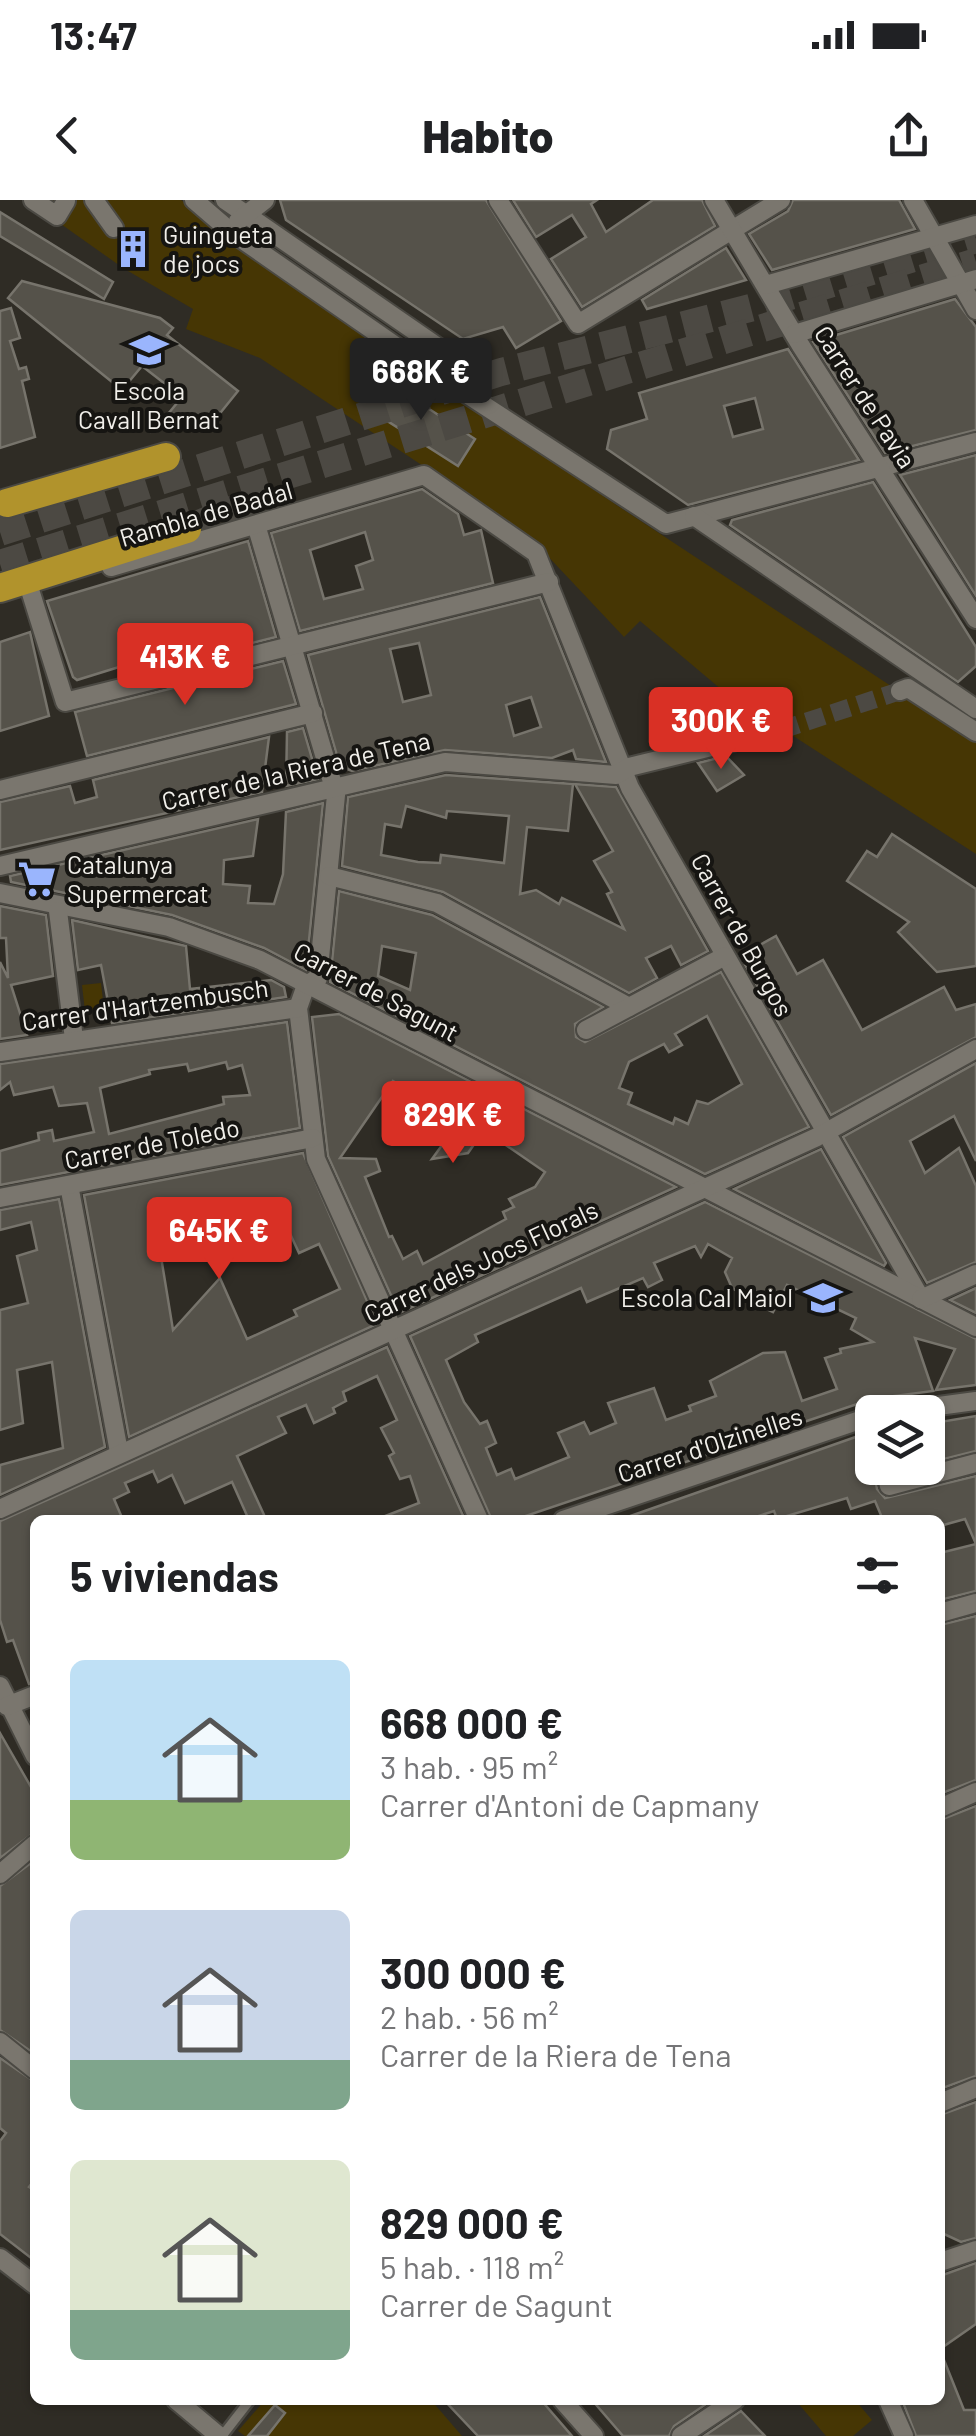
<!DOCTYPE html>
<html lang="es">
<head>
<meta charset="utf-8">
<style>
  :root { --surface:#fff; --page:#f2f2f2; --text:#202124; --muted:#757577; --accent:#d93025 }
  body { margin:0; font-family:Barlow,sans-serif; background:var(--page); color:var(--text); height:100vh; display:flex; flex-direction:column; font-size:38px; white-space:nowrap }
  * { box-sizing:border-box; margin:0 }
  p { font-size:32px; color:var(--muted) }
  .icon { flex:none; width:55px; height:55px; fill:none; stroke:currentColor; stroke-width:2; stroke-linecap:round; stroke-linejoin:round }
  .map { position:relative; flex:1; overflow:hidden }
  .panel { position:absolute; left:30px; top:1315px; width:915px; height:890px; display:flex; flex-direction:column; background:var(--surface); border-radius:15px; box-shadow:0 2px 8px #0004 }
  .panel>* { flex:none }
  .tools { position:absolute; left:855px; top:1195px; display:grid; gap:20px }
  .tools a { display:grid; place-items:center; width:90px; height:90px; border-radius:15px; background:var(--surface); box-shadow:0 2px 8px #0004; font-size:50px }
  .price { position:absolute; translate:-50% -85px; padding:0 22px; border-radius:10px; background:var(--accent); color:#fff; font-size:32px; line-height:65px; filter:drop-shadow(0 2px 5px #0008) }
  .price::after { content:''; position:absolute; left:50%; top:60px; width:30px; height:22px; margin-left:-15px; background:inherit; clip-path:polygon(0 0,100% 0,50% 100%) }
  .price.on { background:#222; color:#fff }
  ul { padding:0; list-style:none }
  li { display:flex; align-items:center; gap:30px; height:250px; padding:0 40px }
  li span { display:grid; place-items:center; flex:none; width:280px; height:200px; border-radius:15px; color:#555 }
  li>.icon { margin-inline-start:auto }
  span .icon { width:120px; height:120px; fill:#fffc; stroke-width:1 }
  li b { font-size:42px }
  h2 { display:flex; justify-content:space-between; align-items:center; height:120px; padding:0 40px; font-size:42px }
  .status { display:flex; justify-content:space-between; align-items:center; height:70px; padding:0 50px; background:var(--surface); direction:ltr }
  .status svg { height:28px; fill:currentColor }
  header { display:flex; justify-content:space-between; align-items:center; height:130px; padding:0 40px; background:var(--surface); font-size:45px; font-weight:800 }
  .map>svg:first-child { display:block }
</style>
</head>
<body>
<div class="status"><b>13:47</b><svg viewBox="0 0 49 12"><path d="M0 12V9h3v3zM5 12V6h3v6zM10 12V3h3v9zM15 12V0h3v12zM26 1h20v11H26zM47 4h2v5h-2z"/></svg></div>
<header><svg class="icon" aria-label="back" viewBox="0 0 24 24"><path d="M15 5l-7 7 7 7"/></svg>Habito<svg class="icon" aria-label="share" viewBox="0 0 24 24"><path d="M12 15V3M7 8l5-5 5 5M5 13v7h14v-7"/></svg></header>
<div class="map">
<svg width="976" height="2236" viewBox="0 0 976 2236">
  <rect width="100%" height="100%" fill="#2f2c25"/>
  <!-- green -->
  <g fill="#463604">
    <polygon points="27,0 181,0 311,96 618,306 976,542 976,654 722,490 640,421 624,437 542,350 467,295 260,158 186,129 193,109 123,68"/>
    <polygon points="101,783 104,809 85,811 82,785"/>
    <polygon points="265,2200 431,2200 462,2236 245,2236 238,2231"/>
    <polygon points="855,2200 872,2220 853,2236 826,2236 797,2202"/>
  </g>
  <!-- building -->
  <g fill="#55524a" stroke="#77746c" stroke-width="2.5" fill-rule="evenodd">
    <polygon points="280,0 486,0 561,121 516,148 503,127 463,139 286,20"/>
    <polygon points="513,0 597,0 591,4 606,32 653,0 702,0 715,26 582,107 551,59 586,37 572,15 536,37"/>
    <polygon points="793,0 899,0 915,29 772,70 749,34 788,11"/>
    <polygon points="0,12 113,82 104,99 0,36"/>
    <polygon points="726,48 746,80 647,109 642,100"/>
    <polygon points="22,81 160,118 173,128 167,135 238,191 213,222 206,216 154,231 182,197 142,166 122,190 8,98"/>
    <polygon points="955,99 976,127 976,230 885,253 813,142"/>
    <polygon points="11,108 20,138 10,141 19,169 26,167 29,179 22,181 35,237 0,248 0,111"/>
    <path d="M788 149 859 260 688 305 607 249 611 230 647 219 639 193ZM755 198 763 229 733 237 724 206Z"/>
    <polygon points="385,180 475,239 458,266 367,208"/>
    <polygon points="976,255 976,396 900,275"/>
    <polygon points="873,282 976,447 976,466 958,482 730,325 732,320"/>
    <path d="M422 289 458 314 464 335 481 330 493 383 300 431 271 333ZM365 332 373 360 356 366 363 389 324 399 310 350Z"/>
    <polygon points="248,341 276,437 225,450 223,444 196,448 192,436 155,445 158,455 77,480 73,477 47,401"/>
    <path d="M540 397 606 562 576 559 573 550 552 558 445 550 352 571 340 566 308 455ZM419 443 431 495 403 502 390 449ZM531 497 541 527 514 536 506 505Z"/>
    <polygon points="30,432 49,516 0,531 0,442"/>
    <polygon points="283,461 296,504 87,556 75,512"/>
    <polygon points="303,528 318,579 286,586 287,532"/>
    <polygon points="269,537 262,592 0,650 0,602 70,586 75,603 97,597 93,580"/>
    <polygon points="726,556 744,575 717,591 698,563"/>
    <path d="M446 575 573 584 568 631 527 627 520 694 536 690 559 704 562 698 624 729 607 694 612 692 594 661 613 651 575 584 616 587 708 751 681 765 671 746 646 758 657 778 629 793 443 692 342 666 348 597ZM406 606 446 618 447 611 509 616 504 663 441 655 440 663 418 662 381 655 385 624 401 627Z"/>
    <polygon points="323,603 306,770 264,748 172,715 11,682 10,676 258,619 253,656 224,660 223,684 250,686 248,703 274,704 283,674 286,612"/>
    <polygon points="892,634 976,689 976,766 937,772 898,732 909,722 847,681 867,651 877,657"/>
    <path d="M339 691 432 715 603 807 575 824 576 837 585 842 721 772 809 927 705 974 330 782ZM382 746 416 753 410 790 378 776ZM707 816 742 884 708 904 697 901 688 924 675 918 673 924 628 904 632 893 619 888 629 862 664 844 669 852 682 845 675 834Z"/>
    <polygon points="0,706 46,715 53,776 11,785 27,835 0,839 0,762 8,778 6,738 0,738"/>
    <polygon points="72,720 186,746 190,789 271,780 284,787 286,797 112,823 101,765 78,770"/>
    <polygon points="776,736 797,774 823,760 862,830 944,787 956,810 976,804 976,837 831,915 740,756"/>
    <path d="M339 814 676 987 399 1113 328 956 312 817ZM393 881 413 892 453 930 432 959 468 953 484 930 545 972 535 987 509 999 514 1007 503 1012 506 1019 423 1064 417 1051 403 1059 392 1036 389 1037 365 977 380 971 376 959 340 958Z"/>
    <path d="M287 822 300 928 0 985V951L39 940 38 933 52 930 54 941 94 932 87 903 59 906 53 887 14 895 10 882 0 890V864ZM226 862 228 869 242 865 250 895 223 897 224 904 109 934 100 888 150 874 149 870 187 864 189 871Z"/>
    <polygon points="976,863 976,961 954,916 910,941 925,973 959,948 976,986 976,1062 927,1083 843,937"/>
    <polygon points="821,949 886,1063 884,1066 734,989"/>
    <path d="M303 953 377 1124 129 1237 84 995ZM274 999 299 1053 319 1044 340 1089 294 1110 297 1116 247 1139 220 1078 173 1130 155 1020 199 1013 198 1007Z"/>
    <polygon points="59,999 105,1247 0,1295 0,1265 63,1248 52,1162 17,1170 23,1223 0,1230 0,1110 28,1103 17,1056 37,1050 31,1022 0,1030 0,1010"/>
    <path d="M705 1002 976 1139V1185L936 1190 955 1149 915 1138 933 1191 872 1199 514 1320 491 1318 410 1136ZM708 1044 732 1058 725 1072 732 1088 760 1106 773 1112 787 1085 856 1118 851 1129 873 1142 840 1149 841 1153 825 1158 837 1189 802 1201 785 1152 763 1153 710 1181 716 1196 689 1206 691 1211 666 1220 654 1188 608 1203 616 1223 590 1234 584 1222 558 1233 569 1257 515 1279 511 1269 497 1275 486 1248 496 1243 487 1221 480 1224 464 1202 446 1160 478 1142 475 1135 581 1088 587 1102 643 1078 648 1087 662 1080 654 1063 695 1046 701 1057Z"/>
    <polygon points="976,1088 976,1113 950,1100"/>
    <polygon points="387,1147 465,1320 375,1320 419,1303 410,1276 400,1279 389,1256 394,1253 381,1228 397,1220 377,1176 343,1192 346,1201 333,1208 335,1213 314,1223 306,1205 278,1217 286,1233 237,1256 265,1317 249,1320 232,1282 185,1303 172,1275 158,1282 153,1271 125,1283 129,1292 114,1299 123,1320 35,1320 35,1483 29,1484 13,1440 7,1442 0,1420 0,1321"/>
    <polygon points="976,1216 976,1251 928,1263 928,1224"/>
    <polygon points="867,1233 877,1289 885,1298 976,1276 976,1344 965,1319 940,1326 940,1320 883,1320 875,1301 851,1309 847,1298 777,1319 774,1311 746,1320 619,1320"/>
    <polygon points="976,1344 976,1391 940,1400 940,1353"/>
    <polygon points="976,1416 976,1580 940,1594 940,1425"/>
    <polygon points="0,1533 35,1594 35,1632 0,1658"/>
    <polygon points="976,1606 976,1876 940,1889 940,1620"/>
    <polygon points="35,1660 35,1854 0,1830 0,1686"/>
    <polygon points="0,1858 35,1882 35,1979 29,1987 35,1991 35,2061 0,2034 0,1941 6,1933 0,1928"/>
    <polygon points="976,1902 976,2038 961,2042 944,2034 940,2026 940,1915"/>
    <polygon points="976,2063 976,2124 940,2149 940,2076"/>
    <polygon points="940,2150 964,2210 976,2210 976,2236 916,2236 902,2200 940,2200"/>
    <polygon points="444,2200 541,2200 572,2236 478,2236"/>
    <polygon points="592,2200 712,2200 674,2226 669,2236 623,2236"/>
    <polygon points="275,2205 285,2213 267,2236 248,2236"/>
    <polygon points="741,2211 765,2236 704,2236"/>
  </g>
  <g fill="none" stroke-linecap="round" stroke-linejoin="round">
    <!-- street-tunnel -->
    <polyline stroke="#4c4943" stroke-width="18" stroke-dasharray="18 9" stroke-linecap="butt" points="781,530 900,491"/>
    <!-- primary-tunnel -->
    <g stroke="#4c4943" stroke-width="28" stroke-dasharray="28 14" stroke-linecap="butt">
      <polyline points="187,329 249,303"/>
      <polyline points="0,332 501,172 754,107 976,39"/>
      <polyline points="0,364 976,62"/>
    </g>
    <!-- lane casing -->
    <g stroke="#4b4943" stroke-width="14">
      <polyline id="lane" points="222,2236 250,2200"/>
    </g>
    <!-- street casing -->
    <g stroke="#4b4943" stroke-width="22">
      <g id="street">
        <polyline points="33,0 57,16 66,1"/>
        <polyline points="94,0 114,28"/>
        <polyline points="194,0 230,31 433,172 666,324 976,242"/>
        <polyline points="225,0 445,152"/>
        <polyline points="498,0 578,124 781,0"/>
        <polyline points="714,0 801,146 976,419"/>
        <polyline points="913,0 976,110"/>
        <polyline points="238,21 265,0"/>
        <polyline points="766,85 976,25"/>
        <polyline points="794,134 976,79"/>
        <polyline points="694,316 976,509"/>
        <polyline points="257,328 336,595 318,778 306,785 298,808 316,959 479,1320"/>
        <polyline points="111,367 424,275 536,353 630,588 921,1099"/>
        <polyline points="30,390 65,502 549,382"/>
        <polyline points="900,491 908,488 976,532"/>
        <polyline points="0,590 313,513"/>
        <polyline points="0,666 445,562 616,575 629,567 781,530"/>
        <polyline points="329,676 437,703 629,807"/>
        <polyline points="0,693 169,727 260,760 976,1127"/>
        <polyline points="58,711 74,839"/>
        <polyline points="586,830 725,756"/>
        <polyline points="0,852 298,808"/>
        <polyline points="69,985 119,1252"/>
        <polyline points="0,998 313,938"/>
        <polyline points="921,1099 976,1074"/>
        <polyline points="894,1212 976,1201"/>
        <polyline points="885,1268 889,1286 976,1263"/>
        <polyline points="0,1309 817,937 976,849"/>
        <polyline points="563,1320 872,1216"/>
        <polyline points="940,1413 976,1403"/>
        <polyline points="0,1486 35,1556"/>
        <polyline points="7,1506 35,1495"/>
        <polyline points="940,1608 976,1592"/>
        <polyline points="0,1674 35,1644"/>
        <polyline points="0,1842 35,1870"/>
        <polyline points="940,1903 976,1888"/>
        <polyline points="0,2058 35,2085"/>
        <polyline points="940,2062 976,2050"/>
        <polyline points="176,2200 219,2236"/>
        <polyline points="562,2200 594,2236"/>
        <polyline points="888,2200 904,2236"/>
        <polyline points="681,2236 735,2200"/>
      </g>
    </g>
    <!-- primary casing -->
    <g stroke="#4b4943" stroke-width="32">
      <g id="primary">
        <polyline points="7,303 166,257"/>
        <polyline points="0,388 187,329"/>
      </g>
    </g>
    <!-- lane -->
    <use href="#lane" stroke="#7a766e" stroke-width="9"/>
    <!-- street -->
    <use href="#street" stroke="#7a766e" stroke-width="18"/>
    <!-- primary -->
    <use href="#primary" stroke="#b1932c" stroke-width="28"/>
  </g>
  <!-- icons -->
  <defs>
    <g id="building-bare" transform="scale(3)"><path d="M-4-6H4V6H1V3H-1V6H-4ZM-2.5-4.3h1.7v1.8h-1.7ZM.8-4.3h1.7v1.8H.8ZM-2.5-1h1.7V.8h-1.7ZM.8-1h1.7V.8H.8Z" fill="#9ab5fd" stroke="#161512" stroke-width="2.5" paint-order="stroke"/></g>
    <g id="school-bare" transform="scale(3)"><path d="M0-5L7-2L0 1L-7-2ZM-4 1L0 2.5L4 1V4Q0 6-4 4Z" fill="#9ab5fd" stroke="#161512" stroke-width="2.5" paint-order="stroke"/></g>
    <g id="supermarket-bare" transform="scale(3)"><path d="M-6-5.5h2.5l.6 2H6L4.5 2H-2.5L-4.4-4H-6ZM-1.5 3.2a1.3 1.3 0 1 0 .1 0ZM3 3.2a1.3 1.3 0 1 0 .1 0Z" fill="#9ab5fd" stroke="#161512" stroke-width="2.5" paint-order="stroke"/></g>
  </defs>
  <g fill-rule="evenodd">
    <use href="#building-bare" x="133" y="49"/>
    <use href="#school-bare" x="149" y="150"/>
    <use href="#supermarket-bare" x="37" y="679"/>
    <use href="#school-bare" x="823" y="1098"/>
  </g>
  <g text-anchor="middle" stroke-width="8" stroke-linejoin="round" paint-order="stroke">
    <!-- poi labels -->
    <g font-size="25" fill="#f1efea" stroke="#161512" text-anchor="start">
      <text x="163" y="44">Guingueta<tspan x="163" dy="29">de jocs</tspan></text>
      <text x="149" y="200" text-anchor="middle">Escola<tspan x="149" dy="29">Cavall Bernat</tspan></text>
      <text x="67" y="674">Catalunya<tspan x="67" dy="29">Supermercat</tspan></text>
      <text x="793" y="1107" text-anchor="end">Escola Cal Maiol</text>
    </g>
    <!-- street labels -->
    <g font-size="25" fill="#f1efea" stroke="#161512">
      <text transform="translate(865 197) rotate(57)" y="9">Carrer de Pavia</text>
      <text transform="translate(206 314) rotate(-16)" y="9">Rambla de Badal</text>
      <text transform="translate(296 571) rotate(-13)" y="9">Carrer de la Riera de Tena</text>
      <text transform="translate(742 735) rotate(61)" y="9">Carrer de Burgos</text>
      <text transform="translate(376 792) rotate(28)" y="9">Carrer de Sagunt</text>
      <text transform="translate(145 805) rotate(-8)" y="9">Carrer d'Hartzembusch</text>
      <text transform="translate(152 944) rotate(-11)" y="9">Carrer de Toledo</text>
      <text transform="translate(481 1062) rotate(-25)" y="9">Carrer dels Jocs Florals</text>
      <text transform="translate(710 1245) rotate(-18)" y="9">Carrer d'Olzinelles</text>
    </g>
  </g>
</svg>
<div class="tools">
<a><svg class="icon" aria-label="layers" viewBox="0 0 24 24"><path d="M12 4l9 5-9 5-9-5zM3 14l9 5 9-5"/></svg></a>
</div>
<b class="price on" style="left:421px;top:223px">668K €</b>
<b class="price" style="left:185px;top:508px">413K €</b>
<b class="price" style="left:721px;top:572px">300K €</b>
<b class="price" style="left:453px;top:966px">829K €</b>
<b class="price" style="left:219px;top:1082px">645K €</b>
<section class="panel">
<h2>5 viviendas<svg class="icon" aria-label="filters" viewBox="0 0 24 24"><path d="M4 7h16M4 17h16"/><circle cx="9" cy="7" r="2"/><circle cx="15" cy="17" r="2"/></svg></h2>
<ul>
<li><span style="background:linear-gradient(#bfe0f5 70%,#8fb573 0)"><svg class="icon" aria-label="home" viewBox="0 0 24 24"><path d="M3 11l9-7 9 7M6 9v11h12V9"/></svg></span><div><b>668 000 €</b><p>3 hab. · 95 m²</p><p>Carrer d'Antoni de Capmany</p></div></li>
<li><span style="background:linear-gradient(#c9d6e8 75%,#7fa58c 0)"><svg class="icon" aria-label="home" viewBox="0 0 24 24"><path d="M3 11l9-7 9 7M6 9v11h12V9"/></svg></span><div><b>300 000 €</b><p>2 hab. · 56 m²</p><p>Carrer de la Riera de Tena</p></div></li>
<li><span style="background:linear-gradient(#dfe7d0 75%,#7fa58c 0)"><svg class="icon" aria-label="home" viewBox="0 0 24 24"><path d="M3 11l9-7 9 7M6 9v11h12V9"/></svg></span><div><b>829 000 €</b><p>5 hab. · 118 m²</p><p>Carrer de Sagunt</p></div></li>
</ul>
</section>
</div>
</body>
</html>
